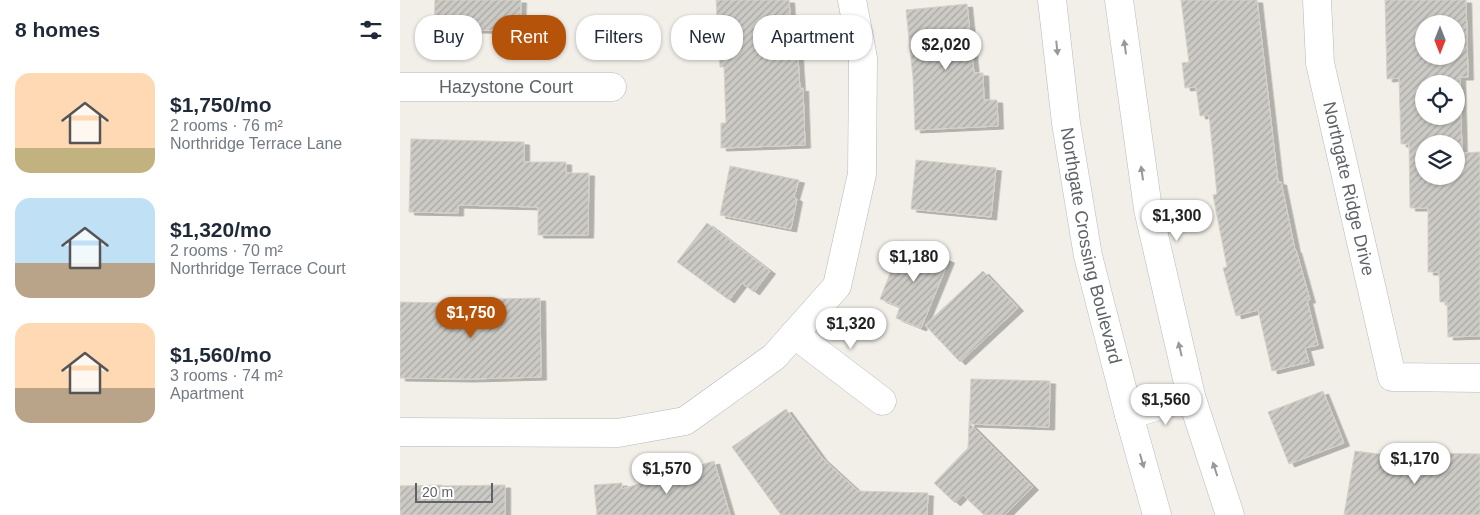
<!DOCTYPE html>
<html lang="en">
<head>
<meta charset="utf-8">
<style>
  :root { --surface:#fff; --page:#f2f2f3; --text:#1f2937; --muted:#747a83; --accent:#b45309 }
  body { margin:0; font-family:Arial,sans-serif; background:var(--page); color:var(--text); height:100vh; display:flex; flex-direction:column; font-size:19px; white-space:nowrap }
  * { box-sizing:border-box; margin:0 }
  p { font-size:16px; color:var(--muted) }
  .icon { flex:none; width:28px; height:28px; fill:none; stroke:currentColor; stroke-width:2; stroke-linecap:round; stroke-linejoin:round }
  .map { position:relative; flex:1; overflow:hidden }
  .sheet { display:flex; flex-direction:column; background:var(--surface); width:400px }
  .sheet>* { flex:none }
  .top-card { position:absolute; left:15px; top:15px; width:475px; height:45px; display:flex; gap:10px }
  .needle { width:32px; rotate:180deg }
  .tools { position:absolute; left:1015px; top:15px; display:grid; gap:10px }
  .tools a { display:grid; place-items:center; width:50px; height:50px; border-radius:50%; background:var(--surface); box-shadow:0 1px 4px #0004; font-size:25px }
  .scale { position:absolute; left:15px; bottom:12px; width:78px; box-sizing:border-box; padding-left:5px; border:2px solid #5f6368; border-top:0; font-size:14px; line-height:18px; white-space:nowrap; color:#5f6368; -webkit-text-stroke:4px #fff; paint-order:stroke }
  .price { position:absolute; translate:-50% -42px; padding:0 11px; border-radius:18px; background:#fff; color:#222; font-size:16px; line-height:32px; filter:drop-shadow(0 1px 2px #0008) }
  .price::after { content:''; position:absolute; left:50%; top:30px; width:15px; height:11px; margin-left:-8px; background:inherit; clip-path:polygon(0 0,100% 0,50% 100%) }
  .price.active { background:var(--accent); color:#fff }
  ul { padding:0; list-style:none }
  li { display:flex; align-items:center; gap:15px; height:125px; padding:0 15px }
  li span { display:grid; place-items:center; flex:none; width:140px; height:100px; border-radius:15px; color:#555 }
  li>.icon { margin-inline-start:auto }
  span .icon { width:60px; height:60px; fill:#fffc; stroke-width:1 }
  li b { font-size:21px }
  h2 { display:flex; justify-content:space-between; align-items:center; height:60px; padding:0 15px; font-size:21px }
  .tag { padding:0 18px; border-radius:20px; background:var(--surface); box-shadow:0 1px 4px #0004; font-size:18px; line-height:45px }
  .tag.active { background:var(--accent); color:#fff }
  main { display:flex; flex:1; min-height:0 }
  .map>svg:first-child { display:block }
</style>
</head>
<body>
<main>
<section class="sheet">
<h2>8 homes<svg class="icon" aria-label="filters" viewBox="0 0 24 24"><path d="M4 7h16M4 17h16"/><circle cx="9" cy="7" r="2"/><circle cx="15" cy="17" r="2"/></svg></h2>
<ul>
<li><span style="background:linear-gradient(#ffd9b3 75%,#c2b280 0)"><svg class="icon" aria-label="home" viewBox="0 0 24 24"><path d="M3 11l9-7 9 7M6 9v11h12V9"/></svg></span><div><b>$1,750/mo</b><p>2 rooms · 76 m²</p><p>Northridge Terrace Lane</p></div></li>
<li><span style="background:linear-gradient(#bfe0f5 65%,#b9a48a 0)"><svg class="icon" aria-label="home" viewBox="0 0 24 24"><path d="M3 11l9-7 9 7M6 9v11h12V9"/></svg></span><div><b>$1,320/mo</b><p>2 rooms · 70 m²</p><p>Northridge Terrace Court</p></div></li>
<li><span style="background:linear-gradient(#ffd9b3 65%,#b9a48a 0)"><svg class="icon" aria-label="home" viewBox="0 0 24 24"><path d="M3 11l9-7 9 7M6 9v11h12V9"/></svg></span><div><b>$1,560/mo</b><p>3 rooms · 74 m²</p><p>Apartment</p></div></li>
</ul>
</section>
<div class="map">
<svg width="1080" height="515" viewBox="0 0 1080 515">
  <defs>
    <pattern id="building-hatch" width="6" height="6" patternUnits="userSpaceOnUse" patternTransform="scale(1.25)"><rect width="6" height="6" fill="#cccac5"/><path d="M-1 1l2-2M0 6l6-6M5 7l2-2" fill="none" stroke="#a9a8a4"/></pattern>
    <filter id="shadow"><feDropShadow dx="5.5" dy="3" stdDeviation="0" flood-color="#0004"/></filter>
  </defs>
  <rect width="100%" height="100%" fill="#f1efe8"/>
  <!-- building -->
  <g fill="url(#building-hatch)" stroke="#d6d1c6" fill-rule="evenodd" filter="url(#shadow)">
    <polygon points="35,0 121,0 120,31 34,29"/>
    <polygon points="316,0 389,0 391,29 396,28 400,89 403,88 405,145 321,148 321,123 326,123 324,67 320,67"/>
    <polygon points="781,0 857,0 878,182 881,182 895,250 896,250 910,300 907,300 918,345 905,348 909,362 872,371 858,310 836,316 823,268 827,267 813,195 817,194 809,115 800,116 796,87 785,88 782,63 789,62"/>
    <path d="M985 0H1066L1068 77H1060L1062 153 1080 152V336L1048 337 1047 302H1040L1039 272H1028V208H1010L1009 144H1001L999 78 987 79ZM1024 24H1056V56H1024ZM1024 84H1056V116H1024ZM1024 144H1056V176H1024Z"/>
    <polygon points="567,4 574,73 583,73 584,100 597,100 598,126 515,130 513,78 506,10"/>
    <polygon points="11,139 124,142 124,162 166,162 166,173 189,173 188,235 138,235 138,207 58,205 58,213 9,212"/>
    <polygon points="516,160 596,168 591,217 511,209"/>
    <polygon points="330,166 399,180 394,197 397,199 391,229 320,215"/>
    <polygon points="307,223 370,271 354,292 342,283 329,300 277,262"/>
    <polygon points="503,241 549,260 521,328 496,318 500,307 480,299"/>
    <polygon points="583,271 618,308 560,362 525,325"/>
    <polygon points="140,298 141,377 69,379 0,378 0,302 52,303 52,300"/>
    <polygon points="571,379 650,381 649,427 570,424 633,487 605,515 584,515 563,495 555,503 534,483 568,448"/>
    <polygon points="923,391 944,443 889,464 868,412"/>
    <polygon points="386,409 422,458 458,491 528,493 527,515 381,515 332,447"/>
    <polygon points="955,451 1025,460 1025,453 1080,454 1080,515 944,515"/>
    <polygon points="314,461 330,515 197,515 194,485 222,483 222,489"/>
    <polygon points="42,485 42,486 105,485 105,515 0,515 0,486"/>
  </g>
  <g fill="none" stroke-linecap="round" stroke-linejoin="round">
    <!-- street casing -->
    <g stroke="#b5b8bc" stroke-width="29">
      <g id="street">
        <path id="s1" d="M917 0 920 63 992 377 1080 378"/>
        <path id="s2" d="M0 87H212"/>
        <polyline points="394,334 482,401"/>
        <polyline points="0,432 218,433 285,421 374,357 437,286 462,174 463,58 452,0"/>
      </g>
    </g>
    <!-- secondary casing -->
    <g stroke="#b6babf" stroke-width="29">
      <g id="secondary">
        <path id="s3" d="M652 0 666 123 688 256 729 415 757 515"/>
        <polyline points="719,0 748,209 791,396 830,515"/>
        <polyline points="729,415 791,396"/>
      </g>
    </g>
    <!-- street -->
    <use href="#street" stroke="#fff" stroke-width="28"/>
    <!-- secondary -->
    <use href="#secondary" stroke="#fff" stroke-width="28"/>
  </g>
  <!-- one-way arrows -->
  <defs><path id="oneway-solid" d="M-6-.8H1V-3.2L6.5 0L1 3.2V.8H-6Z" transform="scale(1.25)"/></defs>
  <g fill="#979a9d">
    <use href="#oneway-solid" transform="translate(725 47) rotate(-98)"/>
    <use href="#oneway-solid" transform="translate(657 48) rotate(84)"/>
    <use href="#oneway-solid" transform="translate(742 173) rotate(-98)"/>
    <use href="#oneway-solid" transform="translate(780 349) rotate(-103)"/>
    <use href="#oneway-solid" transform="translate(742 461) rotate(74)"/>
    <use href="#oneway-solid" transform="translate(815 469) rotate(-108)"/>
  </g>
  <g text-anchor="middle" stroke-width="5" stroke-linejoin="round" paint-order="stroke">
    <!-- street labels -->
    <g font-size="18" fill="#5f6368" stroke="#fff">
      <text dy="6" stroke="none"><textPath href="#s2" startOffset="106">Hazystone Court</textPath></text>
      <text dy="6" stroke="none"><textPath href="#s1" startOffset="192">Northgate Ridge Drive</textPath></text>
      <text dy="6" stroke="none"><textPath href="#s3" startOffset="249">Northgate Crossing Boulevard</textPath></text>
    </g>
  </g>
</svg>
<div class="tools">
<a><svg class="needle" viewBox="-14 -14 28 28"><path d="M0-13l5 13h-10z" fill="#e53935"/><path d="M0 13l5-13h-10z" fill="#747a83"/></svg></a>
<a><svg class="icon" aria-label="locate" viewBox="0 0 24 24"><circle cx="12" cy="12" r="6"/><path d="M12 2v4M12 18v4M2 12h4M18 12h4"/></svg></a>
<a><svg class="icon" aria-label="layers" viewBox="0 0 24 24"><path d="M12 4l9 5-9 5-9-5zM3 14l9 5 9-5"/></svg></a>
</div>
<div class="scale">20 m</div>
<b class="price" style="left:546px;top:71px">$2,020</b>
<b class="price" style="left:777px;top:242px">$1,300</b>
<b class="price" style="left:514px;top:283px">$1,180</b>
<b class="price active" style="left:71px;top:339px">$1,750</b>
<b class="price" style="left:451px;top:350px">$1,320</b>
<b class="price" style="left:766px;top:426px">$1,560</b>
<b class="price" style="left:1015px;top:485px">$1,170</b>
<b class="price" style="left:267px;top:495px">$1,570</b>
<div class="top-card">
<a class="tag">Buy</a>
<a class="tag active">Rent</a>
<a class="tag">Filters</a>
<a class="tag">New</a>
<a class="tag">Apartment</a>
</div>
</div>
</main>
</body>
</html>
